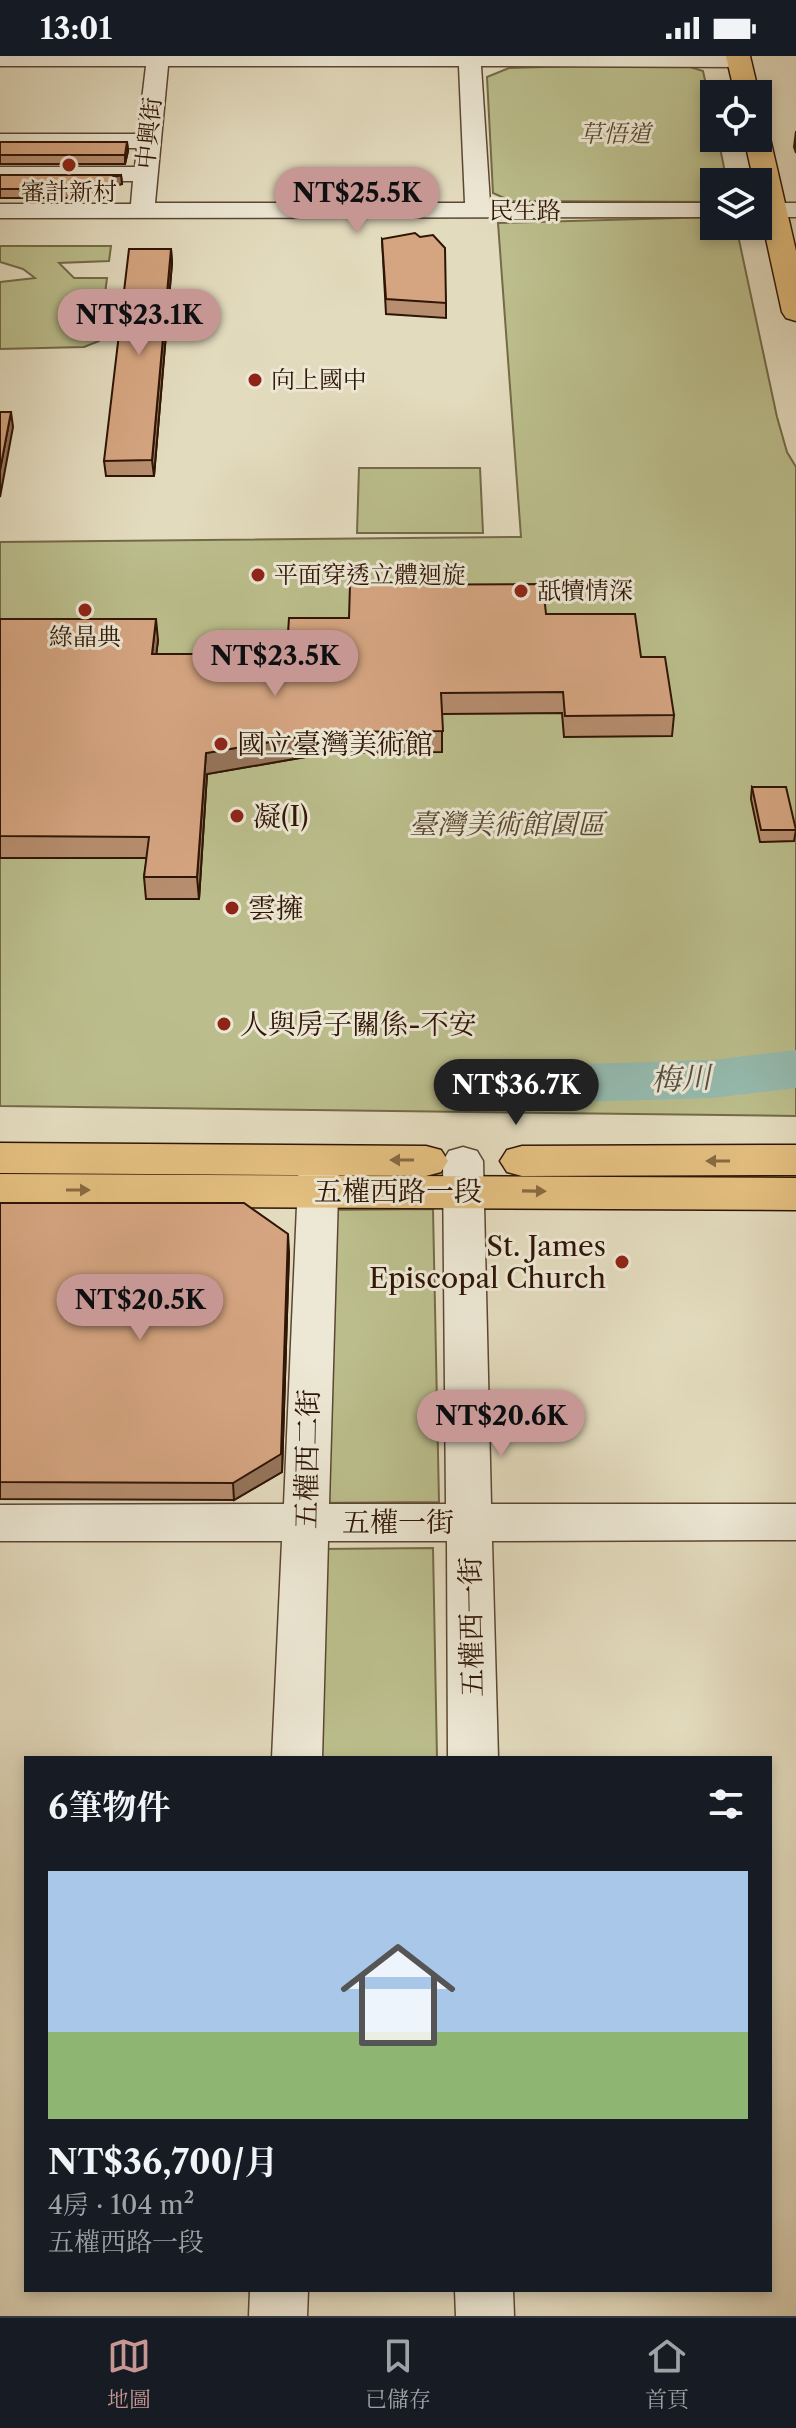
<!DOCTYPE html>
<html lang="zh-TW">
<head>
<meta charset="utf-8">
<style>
  :root { --surface:#171b24; --page:#242831; --text:#f1f3f6; --muted:#9ea1a6; --line:#363941; --accent:#c59692 }
  body { margin:0; font-family:"Libre Caslon Text","Noto Serif TC",serif; background:var(--page); color:var(--text); height:100vh; display:flex; flex-direction:column; font-size:30px; white-space:nowrap }
  * { box-sizing:border-box; margin:0 }
  p { font-size:26px; color:var(--muted) }
  .icon { flex:none; width:44px; height:44px; fill:none; stroke:currentColor; stroke-width:2; stroke-linecap:round; stroke-linejoin:round }
  .map { position:relative; flex:1; overflow:hidden }
  .sheet { position:absolute; left:24px; top:1700px; width:748px; height:536px; display:flex; flex-direction:column; background:var(--surface); border-radius:0px; box-shadow:0 4px 12px #0003 }
  .sheet>* { flex:none }
  .tools { position:absolute; left:700px; top:24px; display:grid; gap:16px }
  .tools a { display:grid; place-items:center; width:72px; height:72px; border-radius:0px; background:var(--surface); box-shadow:0 4px 12px #0003; font-size:40px }
  .price { position:absolute; translate:-50% -68px; padding:0 18px; border-radius:28px; background:var(--accent); color:#111; font-size:26px; line-height:52px; filter:drop-shadow(0 2px 4px #0008) }
  .price::after { content:''; position:absolute; left:50%; top:48px; width:24px; height:18px; margin-left:-12px; background:inherit; clip-path:polygon(0 0,100% 0,50% 100%) }
  .price.on { background:#222; color:#fff }
  ul { padding:0; list-style:none }
  li { display:grid; align-content:center; gap:16px; height:424px; padding:0 24px }
  li+li { border-top:2px solid var(--line) }
  li span { display:grid; place-items:center; height:248px; border-radius:0px; color:#555 }
  li>.icon { margin-inline-start:auto }
  span .icon { width:144px; height:144px; fill:#fffc; stroke-width:1 }
  li b { font-size:34px }
  h2 { display:flex; justify-content:space-between; align-items:center; height:96px; padding:0 24px; font-size:34px }
  .status { display:flex; justify-content:space-between; align-items:center; height:56px; padding:0 40px; background:var(--surface); direction:ltr }
  .status svg { height:22px; fill:currentColor }
  .dock { display:flex; justify-content:space-around; align-items:center; height:112px; border-top:2px solid var(--line); background:var(--surface); font-size:22px; color:var(--muted) }
  .dock a { display:grid; justify-items:center; gap:4px }
  .dock .on { color:var(--accent) }
  .map>svg:first-child { display:block }
</style>
</head>
<body>
<div class="status"><b>13:01</b><svg viewBox="0 0 49 12"><path d="M0 12V9h3v3zM5 12V6h3v6zM10 12V3h3v9zM15 12V0h3v12zM26 1h20v11H26zM47 4h2v5h-2z"/></svg></div>
<div class="map">
<svg width="796" height="2260" viewBox="0 0 796 2260">
  <rect width="100%" height="100%" fill="#e3dbbe"/>
  <filter id="stains"><feTurbulence type="fractalNoise" baseFrequency=".0025" numOctaves="4"/><feColorMatrix values="0 0 0 0 .2 0 0 0 0 .09 0 0 0 0 .02 0 0 0 .5 -.17"/></filter>
  <radialGradient id="worn" r=".72"><stop offset=".6" stop-color="#630" stop-opacity="0"/><stop offset="1" stop-color="#630" stop-opacity=".3"/></radialGradient>
  <!-- green -->
  <g fill="#bbbe8c" stroke="#756a48" stroke-width="2">
    <polygon points="615,9 687,10 703,15 714,65 714,82 718,82 727,126 714,126 714,146 511,145 493,137 487,21 509,12"/>
    <polygon points="714,161 714,170 736,170 777,361 787,396 796,411 796,1060 0,1050 0,486 521,481 498,167"/>
    <polygon points="0,190 111,190 109,205 59,207 74,222 107,222 99,285 84,291 0,293 0,226 35,222 23,213 0,206"/>
    <polygon points="359,412 480,412 483,477 357,477"/>
    <polygon points="433,1153 439,1446 314,1447 320,1154"/>
    <polygon points="433,1492 437,1702 315,1702 319,1493"/>
  </g>
  <g fill="none" stroke-linecap="round" stroke-linejoin="round">
    <!-- river -->
    <polygon fill="#95bbb0" fill-rule="evenodd" points="796,994 796,1032 712,1042 517,1048 497,1042 489,1029 497,1016 517,1010 712,1004"/>
    <!-- minor casing -->
    <g stroke="#5c4633" stroke-width="3">
      <g id="minor">
        <path d="M0 0H747L750 4 739 11 481 10 490 147H714V161L0 162V148H131L133 125H0V111H135L137 92H0V78H138L146 10H0ZM168 10H459L465 147H155Z"/>
        <rect x="758" y="147" width="38" height="14"/>
        <polygon points="319,1090 333,1094 339,1104 329,1448 446,1448 443,1105 449,1095 463,1091 477,1095 483,1105 491,1448 796,1448 796,1484 492,1485 498,1702 448,1702 447,1485 328,1485 322,1702 272,1702 282,1485 0,1485 0,1449 284,1448 299,1104 305,1094"/>
        <polygon points="250,2234 308,2234 307,2260 249,2260"/>
        <polygon points="455,2234 513,2234 514,2260 456,2260"/>
      </g>
    </g>
    <!-- major casing -->
    <g stroke="#2f1505" stroke-width="3">
      <g id="major">
        <polygon points="726,0 750,0 759,38 758,40 735,38"/>
        <polygon points="758,75 766,77 770,82 796,195 796,265 786,262 782,256 758,146 758,126 754,126 744,82 758,82"/>
        <polygon points="0,1087 426,1090 441,1094 448,1105 441,1116 426,1120 0,1117"/>
        <polygon points="796,1089 796,1119 522,1120 507,1116 500,1105 507,1094 522,1090"/>
        <polygon points="0,1118 796,1122 796,1154 0,1150"/>
      </g>
    </g>
    <!-- minor -->
    <use href="#minor" fill="#ede8d5" fill-rule="evenodd"/>
    <!-- major -->
    <use href="#major" fill="#e2be7f" fill-rule="evenodd"/>
  </g>
  <!-- wall -->
  <g fill="#b78e6f" stroke="#2f1505" stroke-width="2">
    <polygon points="796,75 796,97 794,91"/>
    <polygon points="0,86 127,86 128,95 125,108 0,108"/>
    <polygon points="0,119 121,119 122,128 114,130 112,142 0,142"/>
    <polygon points="382,183 446,247 446,262 386,258"/>
    <polygon points="171,193 172,207 154,420 106,420 104,405"/>
    <polygon points="546,558 641,601 674,659 672,680 564,681 562,657 442,658 442,696 329,697 207,718 199,843 146,843 144,821 147,802 0,802 0,563 158,584 156,598 237,598 288,577 349,562"/>
    <polygon points="752,731 796,774 794,785 760,786 751,743"/>
    <polygon points="0,1147 289,1196 282,1416 234,1444 0,1443"/>
  </g>
  <!-- shaded-wall -->
  <g fill="#95745a" stroke="#2f1505" stroke-width="2">
    <polygon points="127,86 128,95 125,108 125,99"/>
    <polygon points="121,119 122,128 114,130 112,142 111,133 113,121"/>
    <polygon points="171,193 172,207 154,420 152,404"/>
    <polygon points="11,356 13,371 0,441 0,414"/>
    <polygon points="156,563 158,584 154,619 152,598"/>
    <polygon points="328,676 329,697 207,718 199,843 197,821 206,697"/>
    <polygon points="288,1178 289,1196 282,1416 234,1444 233,1427"/>
  </g>
  <!-- building -->
  <g fill="#d5a581" stroke="#2f1505" stroke-width="2">
    <polygon points="0,86 127,86 125,99 0,99"/>
    <polygon points="0,119 121,119 113,121 111,133 0,133"/>
    <polygon points="415,177 420,181 433,179 445,192 446,247 386,243 382,183"/>
    <polygon points="129,193 171,193 152,404 104,405"/>
    <polygon points="0,356 11,356 0,414"/>
    <polygon points="543,528 546,558 635,558 641,601 665,601 674,659 565,660 563,636 441,637 443,675 328,676 206,697 197,821 144,821 149,781 0,780 0,563 156,563 152,598 237,598 238,577 288,577 289,562 349,562 350,529"/>
    <polygon points="752,731 786,731 796,774 761,774"/>
    <polygon points="0,1147 244,1147 288,1178 281,1398 233,1427 0,1426"/>
  </g>
  <!-- one-way arrows -->
  <defs><path id="oneway-solid" d="M-6-.8H1V-3.2L6.5 0L1 3.2V.8H-6Z" transform="scale(2)"/></defs>
  <g fill="#886a42">
    <use href="#oneway-solid" transform="translate(402 1104) rotate(-180)"/>
    <use href="#oneway-solid" transform="translate(718 1105) rotate(180)"/>
    <use href="#oneway-solid" transform="translate(78 1134)"/>
    <use href="#oneway-solid" transform="translate(534 1135) rotate(1)"/>
  </g>
  <!-- markers -->
  <g fill="#8f2418" stroke="#ede8d5" stroke-width="3">
    <circle cx="69" cy="109" r="8"/>
    <circle cx="255" cy="324" r="8"/>
    <circle cx="258" cy="519" r="8"/>
    <circle cx="521" cy="535" r="8"/>
    <circle cx="85" cy="554" r="8"/>
    <circle cx="221" cy="688" r="8"/>
    <circle cx="237" cy="760" r="8"/>
    <circle cx="232" cy="852" r="8"/>
    <circle cx="224" cy="968" r="8"/>
    <circle cx="622" cy="1206" r="8"/>
  </g>
  <g text-anchor="middle" stroke-width="6" stroke-linejoin="round" paint-order="stroke">
    <!-- far-street labels -->
    <g font-size="24" fill="#2f1505" stroke="#ede8d5">
      <text transform="translate(149 77) rotate(-84)" y="8">中興街</text>
      <text x="525" y="163">民生路</text>
    </g>
    <!-- far-park labels -->
    <g font-size="24" font-style="italic" fill="#59482e" stroke="#ede8d5">
      <text x="615" y="86">草悟道</text>
    </g>
    <!-- far-poi labels -->
    <g font-size="24" fill="#2f1505" stroke="#ede8d5" text-anchor="start">
      <text x="69" y="144" text-anchor="middle">審計新村</text>
      <text x="271" y="332">向上國中</text>
      <text x="274" y="527">平面穿透立體迴旋</text>
      <text x="537" y="543">舐犢情深</text>
      <text x="85" y="589" text-anchor="middle">綠晶典</text>
    </g>
    <!-- poi labels -->
    <g font-size="28" fill="#2f1505" stroke="#ede8d5" text-anchor="start">
      <text x="237" y="698">國立臺灣美術館</text>
      <text x="253" y="770">凝(I)</text>
      <text x="248" y="862">雲擁</text>
      <text x="240" y="978">人與房子關係-不安</text>
      <text x="606" y="1200" text-anchor="end">St. James<tspan x="606" dy="32">Episcopal Church</tspan></text>
    </g>
    <!-- park labels -->
    <g font-size="28" font-style="italic" fill="#59482e" stroke="#ede8d5">
      <text x="507" y="778">臺灣美術館園區</text>
    </g>
    <!-- street labels -->
    <g font-size="28" fill="#2f1505" stroke="#ede8d5">
      <text x="398" y="1145">五權西路一段</text>
      <text transform="translate(307 1403) rotate(-89)" y="10">五權西二街</text>
      <text x="398" y="1476">五權一街</text>
      <text transform="translate(471 1571) rotate(-91)" y="10">五權西一街</text>
    </g>
    <!-- water labels -->
    <g font-size="30" font-style="italic" fill="#534f41" stroke="#ede8d5">
      <text transform="translate(681 1023) rotate(-3)" y="10">梅川</text>
    </g>
  </g>
  <rect width="100%" height="100%" filter="url(#stains)"/>
  <rect width="100%" height="100%" fill="url(#worn)"/>
</svg>
<div class="tools">
<a><svg class="icon" aria-label="locate" viewBox="0 0 24 24"><circle cx="12" cy="12" r="6"/><path d="M12 2v4M12 18v4M2 12h4M18 12h4"/></svg></a>
<a><svg class="icon" aria-label="layers" viewBox="0 0 24 24"><path d="M12 4l9 5-9 5-9-5zM3 14l9 5 9-5"/></svg></a>
</div>
<b class="price" style="left:357px;top:179px">NT$25.5K</b>
<b class="price" style="left:139px;top:301px">NT$23.1K</b>
<b class="price" style="left:275px;top:642px">NT$23.5K</b>
<b class="price on" style="left:516px;top:1071px">NT$36.7K</b>
<b class="price" style="left:140px;top:1286px">NT$20.5K</b>
<b class="price" style="left:501px;top:1402px">NT$20.6K</b>
<section class="sheet">
<h2>6筆物件<svg class="icon" aria-label="filters" viewBox="0 0 24 24"><path d="M4 7h16M4 17h16"/><circle cx="9" cy="7" r="2"/><circle cx="15" cy="17" r="2"/></svg></h2>
<ul>
<li><span style="background:linear-gradient(#a9c7e8 65%,#8fb573 0)"><svg class="icon" aria-label="home" viewBox="0 0 24 24"><path d="M3 11l9-7 9 7M6 9v11h12V9"/></svg></span><div><b>NT$36,700/月</b><p>4房 · 104 m²</p><p>五權西路一段</p></div></li>
</ul>
</section>
</div>
<nav class="dock">
<a class="on"><svg class="icon" aria-label="map" viewBox="0 0 24 24"><path d="M3 6l6-2 6 2 6-2v14l-6 2-6-2-6 2zM9 4v14M15 6v14"/></svg>地圖</a>
<a><svg class="icon" aria-label="saved" viewBox="0 0 24 24"><path d="M7 4h10v16l-5-4-5 4z"/></svg>已儲存</a>
<a><svg class="icon" aria-label="home" viewBox="0 0 24 24"><path d="M3 11l9-7 9 7M6 9v11h12V9"/></svg>首頁</a>
</nav>
</body>
</html>
